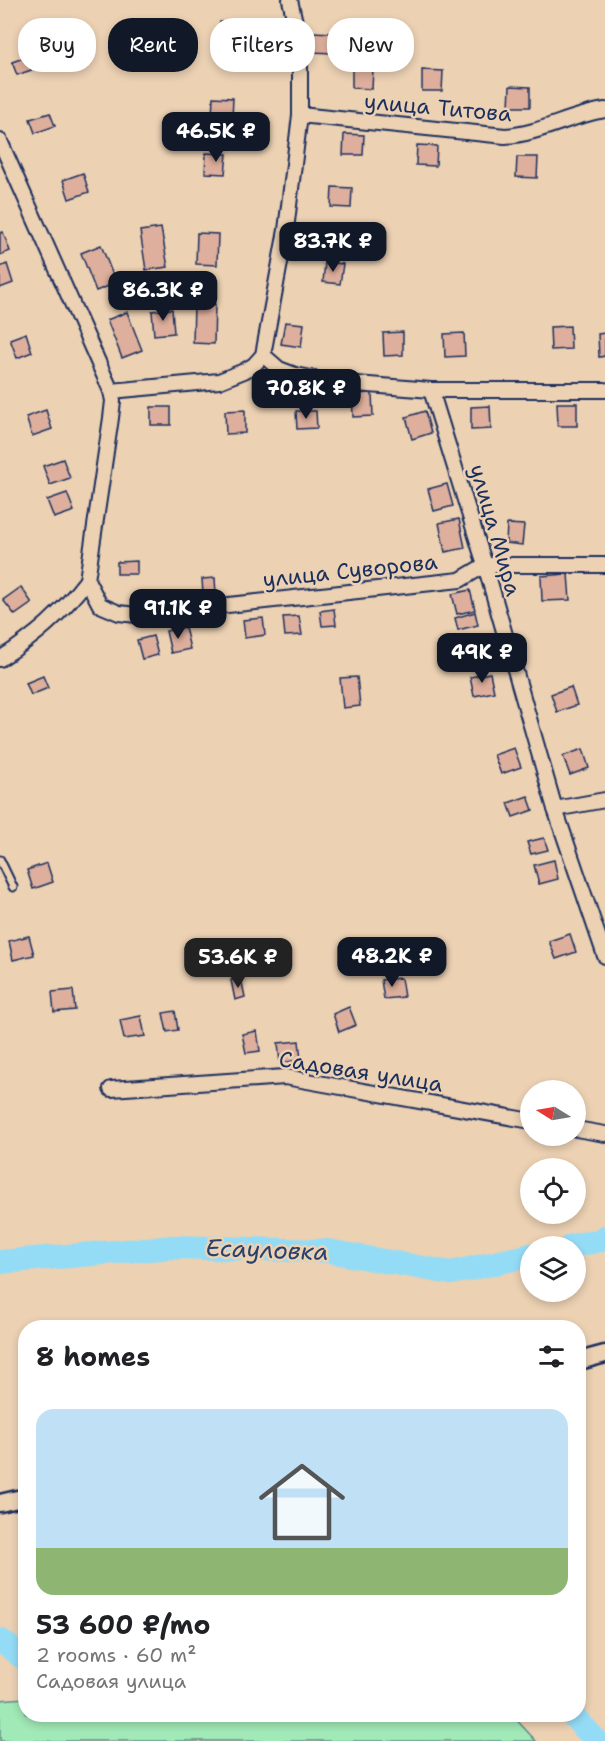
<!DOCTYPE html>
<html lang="en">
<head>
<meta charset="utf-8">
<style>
  :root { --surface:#fff; --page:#f2f2f2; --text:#202124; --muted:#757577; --line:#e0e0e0; --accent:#111827 }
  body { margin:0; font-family:"Shantell Sans",sans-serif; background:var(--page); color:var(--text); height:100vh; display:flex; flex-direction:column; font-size:22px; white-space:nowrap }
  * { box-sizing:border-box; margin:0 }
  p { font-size:20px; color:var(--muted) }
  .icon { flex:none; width:33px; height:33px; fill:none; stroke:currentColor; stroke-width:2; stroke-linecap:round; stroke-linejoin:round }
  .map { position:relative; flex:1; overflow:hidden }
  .sheet { position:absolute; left:18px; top:1320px; width:568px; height:402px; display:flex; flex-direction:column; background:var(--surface); border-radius:24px; box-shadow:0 3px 9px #0003 }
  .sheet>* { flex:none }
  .guide { position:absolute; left:18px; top:18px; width:570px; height:54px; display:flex; gap:12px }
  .needle { width:39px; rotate:281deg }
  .tools { position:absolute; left:520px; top:1080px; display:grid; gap:12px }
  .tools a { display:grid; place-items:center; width:66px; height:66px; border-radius:50%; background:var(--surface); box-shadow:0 3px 9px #0003; font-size:30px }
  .price { position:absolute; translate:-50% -51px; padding:0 14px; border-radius:12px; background:var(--accent); color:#fff; font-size:20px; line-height:39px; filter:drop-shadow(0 2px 3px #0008) }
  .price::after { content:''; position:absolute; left:50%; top:36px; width:18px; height:14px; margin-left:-9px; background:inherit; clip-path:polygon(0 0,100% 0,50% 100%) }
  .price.current { background:#222; color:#fff }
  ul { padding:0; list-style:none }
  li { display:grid; align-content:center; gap:12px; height:318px; padding:0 18px }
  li+li { border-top:2px solid var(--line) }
  li span { display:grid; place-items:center; height:186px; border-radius:18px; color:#555 }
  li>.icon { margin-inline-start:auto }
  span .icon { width:108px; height:108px; fill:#fffc; stroke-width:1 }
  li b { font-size:26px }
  h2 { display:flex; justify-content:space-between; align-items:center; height:72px; padding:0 18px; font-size:26px }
  .tag { padding:0 21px; border-radius:24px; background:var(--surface); box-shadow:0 3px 9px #0003; font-size:21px; line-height:54px }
  .tag.current { background:var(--accent); color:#fff }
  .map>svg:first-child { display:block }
</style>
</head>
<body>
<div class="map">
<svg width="605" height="1741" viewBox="0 0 605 1741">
  <rect width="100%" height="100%" fill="#ecd1b3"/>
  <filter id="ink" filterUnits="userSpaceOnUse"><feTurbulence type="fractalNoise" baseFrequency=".0167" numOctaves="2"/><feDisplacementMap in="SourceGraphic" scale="12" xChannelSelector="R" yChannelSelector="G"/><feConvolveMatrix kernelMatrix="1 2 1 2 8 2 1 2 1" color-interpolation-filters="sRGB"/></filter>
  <g filter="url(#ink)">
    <!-- green -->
    <polygon fill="#a1e9b7" stroke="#5e8c8a" stroke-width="1.5" points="25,1698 26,1714 512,1715 536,1741 0,1741 0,1700"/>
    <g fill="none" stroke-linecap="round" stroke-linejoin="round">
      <!-- river -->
      <g stroke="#94dcf6" stroke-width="24">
        <polyline points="571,1246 602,1240 605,1237"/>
        <polyline points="0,1262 173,1247 328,1251 451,1273 531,1255"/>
        <polyline points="0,1640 26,1660"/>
        <polyline points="571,1714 597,1741"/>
      </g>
    </g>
    <!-- building -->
    <g fill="#deaf9c" stroke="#1b2f5e" stroke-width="1.5">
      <polygon points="220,22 240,23 239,43 218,42"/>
      <polygon points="312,32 333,33 332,53 312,52"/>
      <polygon points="32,55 37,68 17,75 12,62"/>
      <polygon points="352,68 373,69 372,89 352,88"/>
      <polygon points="422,70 443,71 442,91 422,91"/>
      <polygon points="510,86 530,87 530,107 509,107"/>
      <polygon points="213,97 233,98 232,118 212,117"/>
      <polygon points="50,113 55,126 35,133 30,119"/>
      <polygon points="344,134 364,135 363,155 343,155"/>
      <polygon points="417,145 437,146 436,166 416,165"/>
      <polygon points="206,153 227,154 225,174 205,173"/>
      <polygon points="517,157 538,157 537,178 516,177"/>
      <polygon points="83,173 89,192 69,199 63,180"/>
      <polygon points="332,187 352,188 351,208 331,207"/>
      <polygon points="161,228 168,267 146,270 140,231"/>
      <polygon points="3,232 10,251 0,255 0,233"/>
      <polygon points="197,233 218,234 217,265 196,264"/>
      <polygon points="101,245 116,283 96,291 81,253"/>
      <polygon points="325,262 343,264 340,284 323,282"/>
      <polygon points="7,264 13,283 0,288 0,267"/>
      <polygon points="194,304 215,304 214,344 193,343"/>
      <polygon points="172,309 174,333 154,335 152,311"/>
      <polygon points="127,312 142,350 122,358 107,320"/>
      <polygon points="285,322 304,324 301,347 281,344"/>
      <polygon points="570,326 571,349 551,350 550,327"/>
      <polygon points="403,332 403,355 384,356 383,333"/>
      <polygon points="26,333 32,352 17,358 10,339"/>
      <polygon points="464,333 465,356 445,357 444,334"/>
      <polygon points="605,333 605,356 599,357 598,334"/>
      <polygon points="372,393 373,416 353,417 352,394"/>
      <polygon points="557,403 577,403 577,426 558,426"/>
      <polygon points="490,406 491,429 471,430 471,407"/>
      <rect x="151" y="407" width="20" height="18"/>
      <polygon points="46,410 52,429 32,436 26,417"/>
      <polygon points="245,410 245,433 226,434 225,411"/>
      <polygon points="296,411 316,411 317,428 297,429"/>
      <polygon points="425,411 431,433 412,439 406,417"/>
      <polygon points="63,459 70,478 50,485 43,466"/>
      <polygon points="447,484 453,506 434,511 428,489"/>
      <polygon points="67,493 74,511 54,518 47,500"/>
      <polygon points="459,519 465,548 445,552 439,523"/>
      <polygon points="507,524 524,525 522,545 506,543"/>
      <polygon points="137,561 137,574 117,574 117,562"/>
      <polygon points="568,574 570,600 542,601 541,576"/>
      <polygon points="215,578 216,594 203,594 202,579"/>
      <polygon points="21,587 32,603 15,615 3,600"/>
      <polygon points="470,590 475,610 457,614 452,594"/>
      <polygon points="334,609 336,625 322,626 320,611"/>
      <polygon points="475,612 478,625 458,630 455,618"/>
      <polygon points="299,616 302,635 285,636 283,617"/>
      <polygon points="263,618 265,635 245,638 243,620"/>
      <polygon points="185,627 190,649 171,653 166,631"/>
      <polygon points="153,636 158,655 142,659 137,640"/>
      <polygon points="490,673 494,692 474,696 470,677"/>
      <polygon points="43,676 48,688 31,695 26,683"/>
      <polygon points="357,677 360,706 343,708 340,678"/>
      <polygon points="571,687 577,705 557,712 551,694"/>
      <polygon points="514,748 521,767 501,774 494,755"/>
      <polygon points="583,749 589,768 570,775 563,756"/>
      <polygon points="528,796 533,810 513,817 508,803"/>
      <polygon points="544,838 548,850 531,854 527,842"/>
      <polygon points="554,860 558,879 539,884 534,865"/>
      <polygon points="47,863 53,882 33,889 27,870"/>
      <polygon points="570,934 576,952 556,959 549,941"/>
      <polygon points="29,936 34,955 13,960 9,941"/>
      <polygon points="241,978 245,997 235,1000 231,980"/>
      <polygon points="401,978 404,997 384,999 381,980"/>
      <polygon points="73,990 75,1010 54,1012 52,992"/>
      <polygon points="349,1007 356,1025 339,1032 333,1014"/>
      <polygon points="175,1011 178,1030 167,1032 163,1013"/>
      <polygon points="141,1016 145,1036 124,1039 120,1020"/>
      <polygon points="257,1031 260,1051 246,1053 242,1034"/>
      <polygon points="299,1041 301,1060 280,1063 278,1043"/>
    </g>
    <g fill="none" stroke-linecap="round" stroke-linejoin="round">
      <!-- service casing -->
      <g stroke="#1b2f5e" stroke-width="11">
        <polyline id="service" points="0,860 13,887"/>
      </g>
      <!-- minor casing -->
      <g stroke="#1b2f5e" stroke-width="18">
        <g id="minor">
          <path d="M300 115 505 136C540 134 570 115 605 110"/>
          <polyline points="0,141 111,391 113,401 111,418 87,580"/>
          <polyline points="263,355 279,369 295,375 332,382 431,390 605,390"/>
          <polyline points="431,390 485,565 555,809 605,956"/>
          <polyline points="111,391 219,381 244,371 254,365 263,355 286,230 300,115 300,44 290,0"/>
          <polyline points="87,580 100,605 119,613 136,615 460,580 485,565 605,565"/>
          <path d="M0 659C37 635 60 615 87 580"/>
          <polyline points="555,809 605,800"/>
          <polyline points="111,1089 285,1077 531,1121"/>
          <polyline points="576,1129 605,1134"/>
        </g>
      </g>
      <!-- tertiary casing -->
      <g stroke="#1b2f5e" stroke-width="21">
        <g id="tertiary">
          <polyline points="579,1361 605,1354"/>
          <polyline points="0,1503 26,1497"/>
        </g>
      </g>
      <!-- service -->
      <use href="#service" stroke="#ecd1b3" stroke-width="7"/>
      <!-- minor -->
      <use href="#minor" stroke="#ecd1b3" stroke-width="14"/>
      <!-- tertiary -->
      <use href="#tertiary" stroke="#ecd1b3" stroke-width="16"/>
    </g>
  </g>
  <g text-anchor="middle" stroke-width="5" stroke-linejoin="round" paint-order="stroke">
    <!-- street labels -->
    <g font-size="22" fill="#1b2f5e" stroke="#ecd1b3">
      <text transform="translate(438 107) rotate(5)" y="8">улица Титова</text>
      <text transform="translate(496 530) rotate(74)" y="8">улица Мира</text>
      <text transform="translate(350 570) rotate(-6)" y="8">улица Суворова</text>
      <text transform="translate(361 1071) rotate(9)" y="8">Садовая улица</text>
    </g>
    <!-- water labels -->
    <g font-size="24" font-style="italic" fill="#27406d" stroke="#ecd1b3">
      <text transform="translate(267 1250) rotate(2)" y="8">Есауловка</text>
    </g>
  </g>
</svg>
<div class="tools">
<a><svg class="needle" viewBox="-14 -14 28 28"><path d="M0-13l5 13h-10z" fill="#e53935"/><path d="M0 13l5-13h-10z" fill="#757577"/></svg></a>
<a><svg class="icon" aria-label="locate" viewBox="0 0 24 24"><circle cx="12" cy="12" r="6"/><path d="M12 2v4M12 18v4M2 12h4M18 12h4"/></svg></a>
<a><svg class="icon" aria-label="layers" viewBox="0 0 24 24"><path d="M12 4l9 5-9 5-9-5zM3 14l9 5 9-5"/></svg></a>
</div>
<b class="price" style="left:216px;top:163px">46.5K ₽</b>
<b class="price" style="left:333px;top:273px">83.7K ₽</b>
<b class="price" style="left:163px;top:322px">86.3K ₽</b>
<b class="price" style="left:306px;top:420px">70.8K ₽</b>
<b class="price" style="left:178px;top:640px">91.1K ₽</b>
<b class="price" style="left:482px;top:684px">49K ₽</b>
<b class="price" style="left:392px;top:988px">48.2K ₽</b>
<b class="price current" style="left:238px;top:989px">53.6K ₽</b>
<div class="guide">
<a class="tag">Buy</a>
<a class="tag current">Rent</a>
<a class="tag">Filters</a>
<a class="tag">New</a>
</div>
<section class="sheet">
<h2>8 homes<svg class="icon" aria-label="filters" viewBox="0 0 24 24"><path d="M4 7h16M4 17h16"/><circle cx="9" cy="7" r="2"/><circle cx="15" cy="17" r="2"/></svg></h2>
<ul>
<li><span style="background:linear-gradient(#bfe0f5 75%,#8fb573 0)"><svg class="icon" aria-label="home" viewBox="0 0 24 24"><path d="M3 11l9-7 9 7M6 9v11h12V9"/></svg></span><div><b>53 600 ₽/mo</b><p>2 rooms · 60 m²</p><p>Садовая улица</p></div></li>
</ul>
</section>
</div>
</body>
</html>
